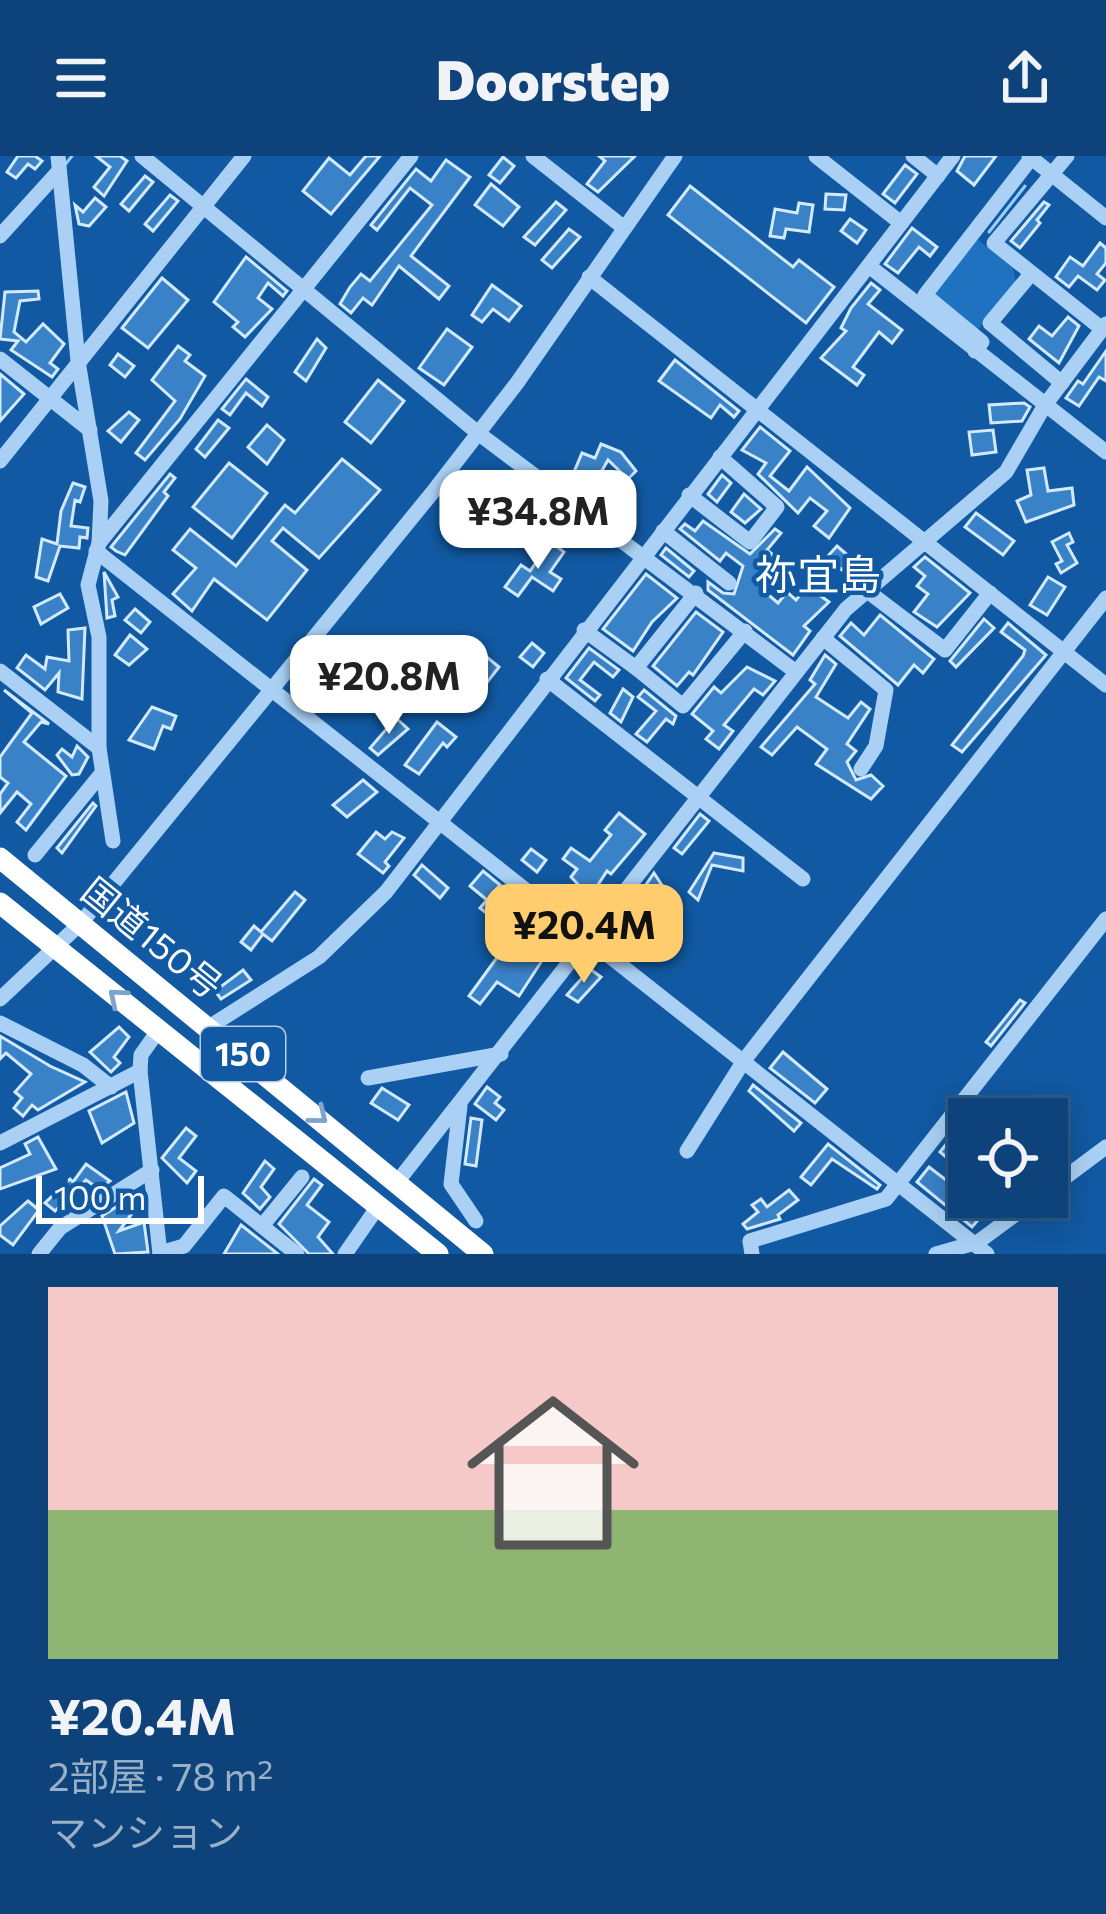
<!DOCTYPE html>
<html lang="ja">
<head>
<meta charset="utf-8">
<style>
  :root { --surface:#0d437a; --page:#1b4e81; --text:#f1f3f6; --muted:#9ab0c7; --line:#2d5c8b; --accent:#ffcc6e }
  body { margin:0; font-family:Commissioner,"Noto Sans JP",sans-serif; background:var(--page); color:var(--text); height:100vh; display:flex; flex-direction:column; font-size:45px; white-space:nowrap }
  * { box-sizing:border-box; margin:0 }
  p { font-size:39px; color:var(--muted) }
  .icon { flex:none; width:66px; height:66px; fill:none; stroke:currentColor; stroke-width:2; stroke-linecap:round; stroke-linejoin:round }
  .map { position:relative; height:1098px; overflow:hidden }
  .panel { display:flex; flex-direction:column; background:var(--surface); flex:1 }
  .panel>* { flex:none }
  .buttons { position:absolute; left:948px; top:942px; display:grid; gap:24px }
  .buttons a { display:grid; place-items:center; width:120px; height:120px; border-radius:0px; background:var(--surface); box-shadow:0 6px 30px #0003,0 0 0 3px var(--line); font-size:60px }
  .scale { position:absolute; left:36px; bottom:30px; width:168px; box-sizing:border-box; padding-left:12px; border:6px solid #fff; border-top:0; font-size:33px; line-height:42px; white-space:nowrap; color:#fff; -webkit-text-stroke:9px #1159a2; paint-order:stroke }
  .price { position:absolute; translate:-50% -102px; padding:0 27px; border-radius:24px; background:#fff; color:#222; font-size:39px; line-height:78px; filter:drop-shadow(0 3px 6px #0008) }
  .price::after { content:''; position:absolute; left:50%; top:72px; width:36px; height:27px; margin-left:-18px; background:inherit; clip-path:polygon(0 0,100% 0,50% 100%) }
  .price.current { background:var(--accent); color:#111 }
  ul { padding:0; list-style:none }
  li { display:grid; align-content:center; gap:24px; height:636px; padding:0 48px }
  li span { display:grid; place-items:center; height:372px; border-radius:0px; color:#555 }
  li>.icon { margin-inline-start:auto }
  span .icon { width:216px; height:216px; fill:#fffc; stroke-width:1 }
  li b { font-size:51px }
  header { display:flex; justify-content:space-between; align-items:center; height:156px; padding:0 48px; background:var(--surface); font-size:54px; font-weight:800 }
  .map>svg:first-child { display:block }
</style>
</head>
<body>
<header><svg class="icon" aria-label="menu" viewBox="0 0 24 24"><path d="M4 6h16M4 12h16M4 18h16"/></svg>Doorstep<svg class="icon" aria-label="share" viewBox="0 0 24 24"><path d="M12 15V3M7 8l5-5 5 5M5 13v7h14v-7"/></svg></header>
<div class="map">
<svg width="1106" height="1098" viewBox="0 0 1106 1098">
  <rect width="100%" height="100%" fill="#1159a2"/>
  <!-- green -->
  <polygon fill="#1f72bf" points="976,82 1013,112 1016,128 976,176 930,139"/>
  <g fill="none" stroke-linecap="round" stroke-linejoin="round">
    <!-- stream -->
    <g stroke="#9ccdf9" stroke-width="3">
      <polyline points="64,10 72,0"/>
      <polyline points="989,76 1025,30"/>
    </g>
  </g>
  <!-- building -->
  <g fill="#3a82c8" stroke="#d3e9fe" stroke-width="3">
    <polygon points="18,0 35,0 42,5 35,13 28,8 16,22 7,16"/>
    <polygon points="96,0 120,0 127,5 104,40 94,31 110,11"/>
    <polygon points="366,0 380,0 331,58 303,35 329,2 350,19"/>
    <polygon points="599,0 635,0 598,36 587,28 605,5"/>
    <polygon points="965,0 996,0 974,29 957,15"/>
    <polygon points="503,1 514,10 500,27 489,19"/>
    <polygon points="446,4 470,21 411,100 449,130 439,143 399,110 372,149 363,142 351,157 340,148 350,131 361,118 370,125 432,49 410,32 377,74 371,69 416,13 431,25"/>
    <polygon points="905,9 917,18 895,47 883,38"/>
    <polygon points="145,20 153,26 129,55 121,48"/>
    <polygon points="491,28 519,51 503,70 475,49"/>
    <polygon points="690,30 793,111 799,104 834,131 806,167 668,59"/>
    <polygon points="826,38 846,39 844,54 825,53"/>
    <polygon points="170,39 178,45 153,75 145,68"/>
    <polygon points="95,42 106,51 89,70 79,68 75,49 83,56"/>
    <polygon points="556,46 566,54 535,89 524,81"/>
    <polygon points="1044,46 1049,49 1037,64 1040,67 1020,92 1011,85"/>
    <polygon points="799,47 813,49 809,76 786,73 784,82 770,80 775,53 797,57"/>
    <polygon points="850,63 866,74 857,87 841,75"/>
    <polygon points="912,72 937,91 930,100 919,91 898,117 885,108"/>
    <polygon points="569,73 580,81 552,112 542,104"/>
    <polygon points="1100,87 1106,92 1106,107 1097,118 1105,124 1097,134 1078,120 1069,131 1056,121 1070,101 1083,110"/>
    <polygon points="246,101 287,135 283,140 268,127 258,142 272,153 245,181 233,171 238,166 214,146"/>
    <polygon points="162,122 188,144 148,192 122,172"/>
    <polygon points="871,127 880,134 868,148 902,174 892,187 879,176 853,211 864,219 857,229 821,202 846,175 841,172 851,152"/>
    <polygon points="492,129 521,150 509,165 493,153 482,166 472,159"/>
    <polygon points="38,135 39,143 20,145 14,176 26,186 43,168 64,188 50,207 58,213 52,221 11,194 18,185 0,183 5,136"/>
    <polygon points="1068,161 1079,170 1059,207 1029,183 1039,170 1052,180"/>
    <polygon points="447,173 472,191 444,229 419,212"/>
    <polygon points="317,183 326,192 306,225 295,216"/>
    <polygon points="178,190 190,199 185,205 205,220 180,263 145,304 136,297 175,245 152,224"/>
    <polygon points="1106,195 1106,225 1099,221 1079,250 1066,242 1078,225 1083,228"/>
    <polygon points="118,198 134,210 125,221 110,209"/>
    <polygon points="675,204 739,255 734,261 720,249 711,262 659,225"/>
    <polygon points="0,218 24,238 0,265"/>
    <polygon points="246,223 268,241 262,250 246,237 230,259 222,253"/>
    <polygon points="378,224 404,245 371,287 345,266"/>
    <polygon points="1024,247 1030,251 1022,265 991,267 989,249"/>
    <polygon points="129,256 139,264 121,286 108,275"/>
    <polygon points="218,264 229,272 205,301 196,293"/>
    <polygon points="267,269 284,284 267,308 248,291"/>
    <polygon points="760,271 790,295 770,320 789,335 807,311 850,352 829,382 814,370 827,355 810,342 798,357 758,318 766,307 742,294"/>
    <polygon points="993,274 996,296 972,299 969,276"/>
    <polygon points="601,288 621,296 636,315 628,323 608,304 596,325 574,316 582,297 595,302"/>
    <polygon points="342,303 380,334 319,402 283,372 272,385 307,414 267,464 214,423 192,455 173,438 196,412 173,394 190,373 236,410 285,349 295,357"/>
    <polygon points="229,307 267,337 232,382 193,351"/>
    <polygon points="1044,312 1048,335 1072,332 1074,349 1026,366 1017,345 1031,339 1027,314"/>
    <polygon points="170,318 175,322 164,336 168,340 125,399 116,395 111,391"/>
    <polygon points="722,319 731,327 717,346 708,338"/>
    <polygon points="73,327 85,331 80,346 75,344 71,370 88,372 87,382 80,381 79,392 60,390 48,425 36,421 42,383 57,388 61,355"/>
    <polygon points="480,328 506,346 497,361 470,343"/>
    <polygon points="744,338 761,353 745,367 731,356"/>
    <polygon points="976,357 1014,385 1003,399 965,371"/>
    <polygon points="703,365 750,398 775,373 781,377 767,394 793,415 782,428 774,422 764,435 778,447 787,436 796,444 807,430 829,446 804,470 810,475 793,499 708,434 708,426 723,437 734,438 743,410 726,397 720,405 680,373 685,368 695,375"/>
    <polygon points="1069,377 1073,386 1067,389 1077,407 1061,417 1056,408 1062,405 1052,386"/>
    <polygon points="551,386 564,396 550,416 561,423 553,435 532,421 518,440 505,431 521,409 530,415"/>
    <polygon points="837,390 852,403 842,414 827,401"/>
    <polygon points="666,392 694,415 689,421 661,399"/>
    <polygon points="925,401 970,437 937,471 914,456 928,438 917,430 925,420 914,411"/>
    <polygon points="104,416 118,441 112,444 115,460 107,462"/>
    <polygon points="646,418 677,442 652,466 633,495 603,473"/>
    <polygon points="1048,421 1065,431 1047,459 1030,449"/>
    <polygon points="60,438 68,452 41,468 34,451"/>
    <polygon points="135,453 150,466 141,477 125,464"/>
    <polygon points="696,456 723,476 693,519 689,516 677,530 653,510"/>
    <polygon points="880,459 934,503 923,517 914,509 898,529 840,480 851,467 864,479"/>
    <polygon points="984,463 994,472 956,511 950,505"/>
    <polygon points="1008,467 1046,499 962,596 952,589 1023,500 1025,494 1001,476"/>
    <polygon points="85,472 82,543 58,536 59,517 45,534 17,512 26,499 45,513 47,501 69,505 68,474"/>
    <polygon points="130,479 147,493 129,509 115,499"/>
    <polygon points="532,487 544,497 533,511 520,501"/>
    <polygon points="589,492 619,514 613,521 594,506 580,524 600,539 595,545 566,522"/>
    <polygon points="483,498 499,511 478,538 466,528 471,522 465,517"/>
    <polygon points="825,499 836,508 816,541 848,562 861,546 870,553 847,588 856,595 847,606 856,624 871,619 883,630 871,643 816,608 827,593 797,571 772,599 761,591 815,528 810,524"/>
    <polygon points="428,502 446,516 427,533 413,522"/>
    <polygon points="321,510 342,528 348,519 357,526 344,541 327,527 318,539 306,529"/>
    <polygon points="747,511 775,525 763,539 754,533 724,569 733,575 719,593 706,583 713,575 692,558 714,531 721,537"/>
    <polygon points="623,533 633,541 621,566 610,557"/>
    <polygon points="4,534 49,568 41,566 24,586 66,620 26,674 17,666 31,648 17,636 0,657 0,638 8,627 0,621 0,601 32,557"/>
    <polygon points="644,534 676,560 673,568 666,563 647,586 636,578 656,555 638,541"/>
    <polygon points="152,551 176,560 171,573 163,570 154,593 129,584"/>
    <polygon points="396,562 408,573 378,599 370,592"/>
    <polygon points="437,566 456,581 447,591 443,587 419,618 405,609"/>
    <polygon points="77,590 88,601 79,618 72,619 57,599 62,593 72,601"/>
    <polygon points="363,624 377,636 347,661 333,649"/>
    <polygon points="93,647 96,650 62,697 57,692"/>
    <polygon points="619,657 645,678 611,718 607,715 590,741 571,721 577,713 563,703 571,692 590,705 611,679 605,674"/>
    <polygon points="700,658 709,665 682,698 674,692"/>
    <polygon points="376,676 385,683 392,676 404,682 385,706 389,710 383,717 358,698"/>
    <polygon points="531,693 546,704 537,716 522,704"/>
    <polygon points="714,697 743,702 743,715 712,709 698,744 689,736"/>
    <polygon points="422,709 448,732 440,742 414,719"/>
    <polygon points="483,715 500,729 488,743 498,750 490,760 480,752 487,744 470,730"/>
    <polygon points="654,717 667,737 656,760 631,751"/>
    <polygon points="295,736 305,744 272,785 263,778 251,794 241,786 254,770 261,776"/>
    <polygon points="531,786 547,797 519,840 497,826 480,848 469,840 504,792 519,804"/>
    <polygon points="590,813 601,821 578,846 567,839"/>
    <polygon points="243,814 251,824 221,843 215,835"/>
    <polygon points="1020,844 1025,847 991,890 986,886"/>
    <polygon points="119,871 129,881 114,901 120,907 111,916 90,896"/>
    <polygon points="0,880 50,910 85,926 38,954 32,949 23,960 14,952 22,942 15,936 31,918 6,897 0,903"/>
    <polygon points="783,896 827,933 815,947 770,912"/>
    <polygon points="753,929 801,967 794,975 749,935"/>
    <polygon points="487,931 500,941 495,947 504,954 496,964 475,948"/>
    <polygon points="382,932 409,949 398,964 371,947"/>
    <polygon points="126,936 134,967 102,987 89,955"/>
    <polygon points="471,962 482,964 476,1010 465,1008"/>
    <polygon points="186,972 196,980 179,1002 196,1015 187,1027 162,1002"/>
    <polygon points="38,981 56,1013 0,1033 0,1012 30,998 25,988"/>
    <polygon points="952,981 969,996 969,1020 940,996"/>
    <polygon points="828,988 880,1029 877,1033 832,1003 811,1029 801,1021"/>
    <polygon points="265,1005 274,1013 261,1031 270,1041 260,1053 243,1037"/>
    <polygon points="86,1008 110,1025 99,1033 86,1024 55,1055 45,1047 70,1023 73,1026"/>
    <polygon points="929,1011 959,1034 969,1022 968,1044 984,1057 972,1071 917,1026"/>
    <polygon points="314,1023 322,1029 307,1049 329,1066 318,1081 333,1098 309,1098 279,1068"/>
    <polygon points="789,1034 798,1044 778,1059 780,1063 747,1073 743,1068 758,1056 752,1049 761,1043 767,1051"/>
    <polygon points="135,1039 142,1044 119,1075 144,1066 148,1096 115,1098 102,1060"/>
    <polygon points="28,1045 39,1054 13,1089 0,1079 0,1070"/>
    <polygon points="241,1069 278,1098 224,1098"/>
  </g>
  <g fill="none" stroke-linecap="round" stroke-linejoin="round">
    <!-- minor -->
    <g stroke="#aad1f5" stroke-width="15">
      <polyline points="58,0 78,205 101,345 99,387 88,429 99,481 99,592 113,685"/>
      <polyline points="142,0 478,277 796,516"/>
      <polyline points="533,0 623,71"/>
      <polyline points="816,0 901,67"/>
      <polyline points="913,0 938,20"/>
      <polyline points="1029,0 1106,62"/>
      <polyline points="1067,0 994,87 1102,173"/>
      <polyline points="0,80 58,16"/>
      <polyline points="869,110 1106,296"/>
      <polyline points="1031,118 990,167 1062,227"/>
      <polyline points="589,121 1106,529"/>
      <polyline points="975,195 982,186 925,139 1033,0"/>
      <polyline points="0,203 90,274"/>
      <polyline points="0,305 244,0"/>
      <polyline points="689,339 750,386 777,351 720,301"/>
      <polyline points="663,375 729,427"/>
      <polyline points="99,387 411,0"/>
      <polyline points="96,395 987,1098"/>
      <polyline points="866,434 945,494 990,437"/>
      <polyline points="584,474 636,512 696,437"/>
      <polyline points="823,482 886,534 876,590 861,613"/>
      <polyline points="636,512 683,550 745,475"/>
      <polyline points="0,515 99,592"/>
      <polyline points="547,523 803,723"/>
      <polyline points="35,699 102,617"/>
      <polyline points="0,843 81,767 432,337 517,227 675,0"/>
      <polyline points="0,867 83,909 111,931"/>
      <polyline points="209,871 319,801 386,736 953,0"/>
      <polyline points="158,875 141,899 140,915 160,1098"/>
      <polyline points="368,922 501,898"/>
      <polyline points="460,950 451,1028 476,1065"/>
      <polyline points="0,987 140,915"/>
      <polyline points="687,995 745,903 1106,442"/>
      <polyline points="398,1025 846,453 1006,316 1045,249 1106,168"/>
      <polyline points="1047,1035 1106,991"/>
      <polyline points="262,1070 302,1021"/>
      <polyline points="160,1097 184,1090 224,1040 297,1098"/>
      <polyline points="39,1098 60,1072 152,1014"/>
      <polyline points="345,1098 377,1052"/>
      <polyline points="752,1098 750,1085 886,1043 1106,763"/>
      <polyline points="936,1098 978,1086 1039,1041"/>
    </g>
    <!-- highway -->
    <g stroke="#fff" stroke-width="21">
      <polyline points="0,702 483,1098"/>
      <polyline points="0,747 438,1098"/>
    </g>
  </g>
  <!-- one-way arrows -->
  <defs><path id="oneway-chevron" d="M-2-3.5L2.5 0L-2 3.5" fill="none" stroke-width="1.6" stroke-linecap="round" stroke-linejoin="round" transform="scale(3)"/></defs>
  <g stroke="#7ca4cc">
    <use href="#oneway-chevron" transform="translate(117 841) rotate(-140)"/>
    <use href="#oneway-chevron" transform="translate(319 960) rotate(39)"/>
  </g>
  <g text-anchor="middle" stroke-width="9" stroke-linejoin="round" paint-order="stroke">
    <!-- shield labels -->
    <rect fill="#1159a2" stroke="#b8cde3" stroke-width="3" x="201" y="871" width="84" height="54" rx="9"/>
    <g font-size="33" font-weight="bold" fill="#fff">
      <text x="243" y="910">150</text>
    </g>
    <!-- street labels -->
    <g font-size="36" fill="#fff" stroke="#1159a2">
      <text transform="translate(152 782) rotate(39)" y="13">国道150号</text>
    </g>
    <!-- quarter labels -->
    <g font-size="42" fill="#fff" stroke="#1159a2">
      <text x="818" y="434">祢宜島</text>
    </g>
  </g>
</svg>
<div class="buttons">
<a><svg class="icon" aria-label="locate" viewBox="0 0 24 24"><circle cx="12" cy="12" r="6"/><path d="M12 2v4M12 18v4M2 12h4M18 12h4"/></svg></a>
</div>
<div class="scale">100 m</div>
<b class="price" style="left:538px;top:416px">¥34.8M</b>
<b class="price" style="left:389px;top:581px">¥20.8M</b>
<b class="price current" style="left:584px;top:830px">¥20.4M</b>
</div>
<section class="panel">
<ul>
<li><span style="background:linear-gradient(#f6c9c9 60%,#8fb573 0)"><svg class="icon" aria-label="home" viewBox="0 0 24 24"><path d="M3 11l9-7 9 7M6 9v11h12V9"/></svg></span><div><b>¥20.4M</b><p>2部屋 · 78 m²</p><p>マンション</p></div></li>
</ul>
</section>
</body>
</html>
